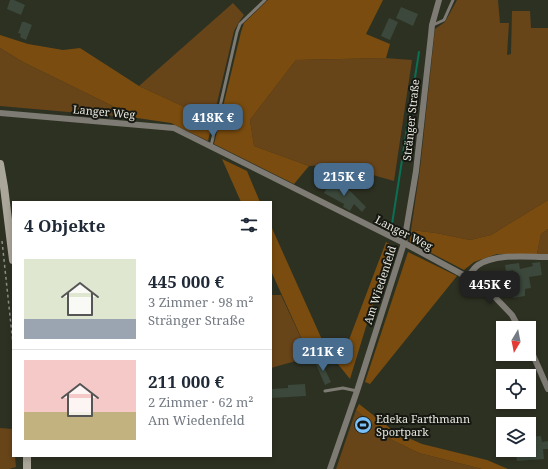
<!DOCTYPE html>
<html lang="de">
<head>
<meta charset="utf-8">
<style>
  :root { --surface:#fff; --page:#f2f2f3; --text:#1f2937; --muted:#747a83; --line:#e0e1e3; --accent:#486c8e }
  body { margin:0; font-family:"Noto Serif",serif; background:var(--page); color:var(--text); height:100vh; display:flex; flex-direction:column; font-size:15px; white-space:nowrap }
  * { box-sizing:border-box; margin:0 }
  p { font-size:13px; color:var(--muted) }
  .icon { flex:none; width:22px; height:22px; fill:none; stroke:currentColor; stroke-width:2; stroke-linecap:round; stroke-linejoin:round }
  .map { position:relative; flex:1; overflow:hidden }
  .details { position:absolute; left:12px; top:201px; width:260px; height:256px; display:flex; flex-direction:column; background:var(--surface); border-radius:0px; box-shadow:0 2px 6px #0003 }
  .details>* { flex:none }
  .needle { width:26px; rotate:190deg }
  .buttons { position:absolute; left:496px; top:321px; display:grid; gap:8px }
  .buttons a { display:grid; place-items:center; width:40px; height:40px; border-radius:0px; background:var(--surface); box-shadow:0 2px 6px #0003; font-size:20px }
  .price { position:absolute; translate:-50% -34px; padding:0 9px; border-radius:8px; background:var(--accent); color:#fff; font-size:13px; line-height:26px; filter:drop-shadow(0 1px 2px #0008) }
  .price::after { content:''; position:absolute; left:50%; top:24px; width:12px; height:9px; margin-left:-6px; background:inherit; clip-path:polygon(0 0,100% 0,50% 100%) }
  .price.selected { background:#222; color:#fff }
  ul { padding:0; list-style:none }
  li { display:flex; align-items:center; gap:12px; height:100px; padding:0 12px }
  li+li { border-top:1px solid var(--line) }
  li span { display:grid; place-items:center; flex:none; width:112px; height:80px; border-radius:0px; color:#555 }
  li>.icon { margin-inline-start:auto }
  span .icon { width:48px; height:48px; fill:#fffc; stroke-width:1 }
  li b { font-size:17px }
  h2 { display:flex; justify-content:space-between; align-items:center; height:48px; padding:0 12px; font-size:17px }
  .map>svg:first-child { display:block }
</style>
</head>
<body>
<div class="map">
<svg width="548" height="469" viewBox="0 0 548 469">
  <rect width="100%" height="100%" fill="#2d3122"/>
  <!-- green -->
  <g fill="#684419">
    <polygon points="457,0 498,0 500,23 509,23 507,55 511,54 512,11 530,11 531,28 548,28 548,200 491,235 470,240 436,233 411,230 420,169 435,29 445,22"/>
    <polygon points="233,3 244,15 239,22 234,31 213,120 139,86"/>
    <polygon points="0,48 23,62 137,118 0,106"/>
    <polygon points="385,58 412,60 394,181 334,164 309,166 254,146 250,120 296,60"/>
    <polygon points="548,229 548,254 537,254 541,234"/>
    <polygon points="271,295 281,295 310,357 271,368"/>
    <polygon points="356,410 392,440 419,453 482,469 336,469"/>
    <polygon points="0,428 13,429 13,456 15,456 16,467 9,469 0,469"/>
  </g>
  <!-- forest -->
  <g fill="#7a4c0f">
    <polygon points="268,0 383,0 366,34 390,44 386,58 296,60 250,120 254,146 309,166 294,184 214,144 241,32 244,23"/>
    <polygon points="0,35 28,44 63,50 80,48 139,86 213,120 208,141 171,123 137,118 23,62 0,48"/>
    <polygon points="222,159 247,171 260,202 241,202"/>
    <polygon points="548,200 548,229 541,234 537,254 497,254 474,262 464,270 410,242 411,230 436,233 470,240 491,235"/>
    <polygon points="271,226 328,353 310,357 271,271"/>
    <polygon points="386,242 391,245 350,379 329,353 347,345"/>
    <polygon points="408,252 457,276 370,384 365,382"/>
    <polygon points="359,404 395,432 422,444 487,460 508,469 482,469 419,453 392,440 356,410"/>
  </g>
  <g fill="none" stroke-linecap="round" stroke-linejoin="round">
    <!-- stream -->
    <polyline stroke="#0a6f55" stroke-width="2" points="392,224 419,52"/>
  </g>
  <!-- building -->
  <g fill="#3b483b">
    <polygon points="10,0 14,0 25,5 21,15 7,9"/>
    <polygon points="401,7 418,14 413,26 396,18"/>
    <polygon points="389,18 398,22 390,40 381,36"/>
    <polygon points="22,22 25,22 32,25 26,40 20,37 21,34 18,33"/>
    <polygon points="330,183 344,190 346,187 366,207 362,212 354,204 350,211 343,207 344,204 324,193"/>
    <polygon points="540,262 542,275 529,277 531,288 525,289 525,296 513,298 511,286 516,285 513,270 506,272 505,265 519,263 520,269 533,266 532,263"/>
    <polygon points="320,359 331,382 325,385 315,362"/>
    <polygon points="305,384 306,396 271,398 271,389 288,388 288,385"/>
    <polygon points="541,436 542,442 548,441 548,449 543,449 544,459 517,461 516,453 530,451 529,437"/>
  </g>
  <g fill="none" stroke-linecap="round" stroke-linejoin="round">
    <!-- path -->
    <polyline stroke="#8b8e82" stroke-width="1.5" stroke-dasharray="3 3" stroke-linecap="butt" points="2,241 13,344"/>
    <!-- service -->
    <g stroke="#7e7b74" stroke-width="3">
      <polyline points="433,25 444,20 453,0"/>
      <polyline points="211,146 237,32 240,24 265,0"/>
      <polyline points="325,391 343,388 357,391"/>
    </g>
    <!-- minor -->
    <g stroke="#7e7b74" stroke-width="6">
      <polyline points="0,113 174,128 404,243 467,277 490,292 512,315 519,328"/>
      <path d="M467 277C471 273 474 268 478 265 496 253 527 257 548 257"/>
      <polyline points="529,346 548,389"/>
      <polyline points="330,469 357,391 404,243 416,171 431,35 432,25 439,0"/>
    </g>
    <!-- secondary -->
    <g stroke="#aaa69a" stroke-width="8">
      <polyline points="0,164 4,187 13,260"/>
      <polyline points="27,456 27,469"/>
    </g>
  </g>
  <!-- icons -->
  <defs>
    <g id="stadium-disc" transform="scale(0.9)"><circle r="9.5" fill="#79bff8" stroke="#161811"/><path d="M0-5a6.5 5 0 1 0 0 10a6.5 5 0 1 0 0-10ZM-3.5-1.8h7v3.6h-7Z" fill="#111"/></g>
  </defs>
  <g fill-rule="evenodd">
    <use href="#stadium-disc" x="363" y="425"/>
  </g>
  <g text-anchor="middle" stroke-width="4" stroke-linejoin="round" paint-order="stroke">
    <!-- street labels -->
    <g font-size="11" fill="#e5e7dd" stroke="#161811">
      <text transform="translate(104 112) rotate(5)" y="4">Langer Weg</text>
      <text transform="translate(411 120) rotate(-84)" y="4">Stränger Straße</text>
      <text transform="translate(404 233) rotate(27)" y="4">Langer Weg</text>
      <text transform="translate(380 285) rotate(-72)" y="4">Am Wiedenfeld</text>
    </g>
    <!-- poi labels -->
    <g font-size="11" fill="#e5e7dd" stroke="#161811" text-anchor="start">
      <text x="376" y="423">Edeka Farthmann<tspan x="376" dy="13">Sportpark</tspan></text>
    </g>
  </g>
</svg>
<div class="buttons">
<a><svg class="needle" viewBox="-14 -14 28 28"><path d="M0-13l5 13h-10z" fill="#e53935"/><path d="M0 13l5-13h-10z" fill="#747a83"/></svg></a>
<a><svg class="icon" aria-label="locate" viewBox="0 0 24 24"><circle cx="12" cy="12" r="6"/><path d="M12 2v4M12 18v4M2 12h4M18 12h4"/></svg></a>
<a><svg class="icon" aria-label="layers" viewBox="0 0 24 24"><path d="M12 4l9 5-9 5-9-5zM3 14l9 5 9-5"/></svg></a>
</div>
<b class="price" style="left:213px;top:138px">418K €</b>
<b class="price" style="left:344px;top:197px">215K €</b>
<b class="price selected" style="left:490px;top:305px">445K €</b>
<b class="price" style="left:323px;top:372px">211K €</b>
<section class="details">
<h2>4 Objekte<svg class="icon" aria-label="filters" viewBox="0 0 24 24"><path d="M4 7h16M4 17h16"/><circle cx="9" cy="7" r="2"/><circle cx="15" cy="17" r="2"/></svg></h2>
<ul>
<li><span style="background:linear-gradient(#dfe7d0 75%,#9aa5b1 0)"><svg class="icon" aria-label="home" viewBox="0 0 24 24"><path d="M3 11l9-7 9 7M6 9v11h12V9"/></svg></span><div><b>445 000 €</b><p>3 Zimmer · 98 m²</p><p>Stränger Straße</p></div></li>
<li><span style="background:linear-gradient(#f6c9c9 65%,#c2b280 0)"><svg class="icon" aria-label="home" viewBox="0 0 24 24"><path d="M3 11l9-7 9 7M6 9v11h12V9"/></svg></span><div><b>211 000 €</b><p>2 Zimmer · 62 m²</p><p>Am Wiedenfeld</p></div></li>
</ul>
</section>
</div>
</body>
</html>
